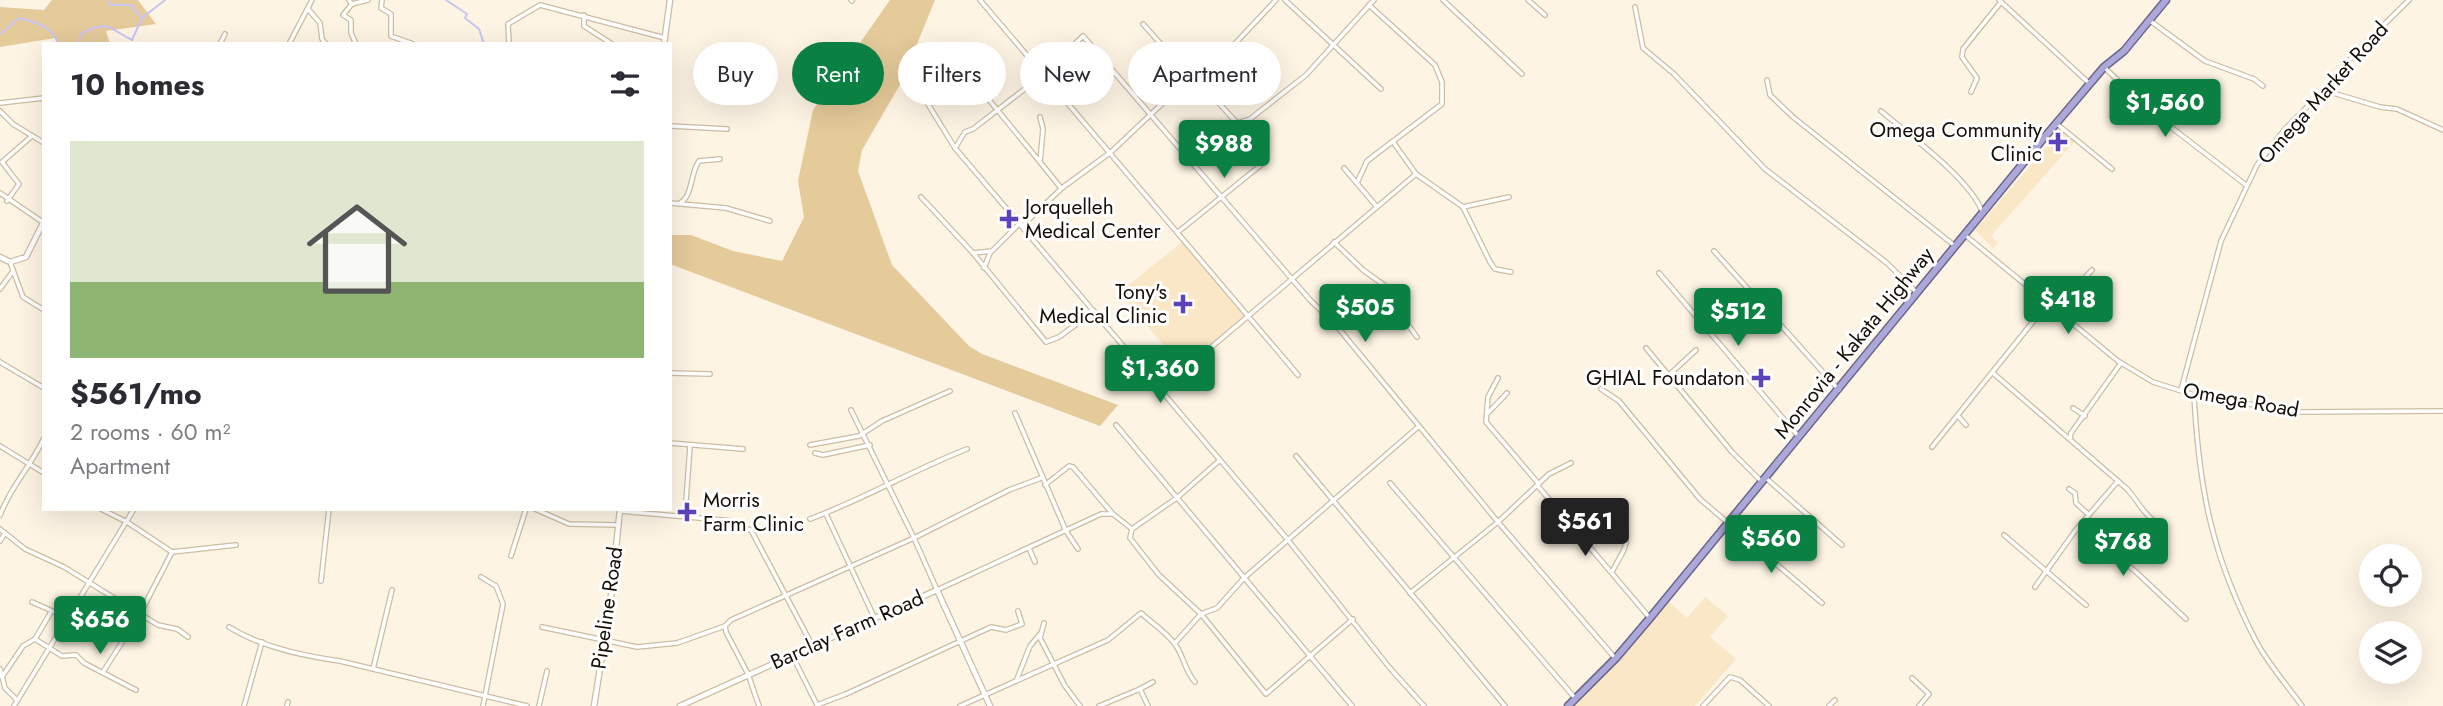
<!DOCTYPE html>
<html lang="en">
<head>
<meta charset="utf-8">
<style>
  :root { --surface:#fff; --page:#f7f7f7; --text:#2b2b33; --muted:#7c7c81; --line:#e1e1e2; --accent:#0b8043 }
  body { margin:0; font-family:Jost,sans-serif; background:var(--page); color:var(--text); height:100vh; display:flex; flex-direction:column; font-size:26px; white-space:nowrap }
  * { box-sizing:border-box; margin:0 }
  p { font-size:23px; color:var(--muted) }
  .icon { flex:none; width:38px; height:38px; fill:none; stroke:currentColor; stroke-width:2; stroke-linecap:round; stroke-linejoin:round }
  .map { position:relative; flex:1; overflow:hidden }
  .side { position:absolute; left:42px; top:42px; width:630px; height:469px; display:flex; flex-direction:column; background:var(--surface); border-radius:0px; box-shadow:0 7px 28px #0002 }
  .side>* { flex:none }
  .top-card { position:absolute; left:693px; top:42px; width:665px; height:63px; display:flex; gap:14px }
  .controls { position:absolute; left:2359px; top:544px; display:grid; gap:14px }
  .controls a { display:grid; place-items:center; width:63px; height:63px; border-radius:50%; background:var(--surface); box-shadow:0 7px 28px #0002; font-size:35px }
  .price { position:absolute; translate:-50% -60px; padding:0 16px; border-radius:7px; background:var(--accent); color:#fff; font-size:23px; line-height:46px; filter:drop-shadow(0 2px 4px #0008) }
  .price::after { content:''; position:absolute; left:50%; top:42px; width:21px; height:16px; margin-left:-10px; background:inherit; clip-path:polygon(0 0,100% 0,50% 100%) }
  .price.selected { background:#222; color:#fff }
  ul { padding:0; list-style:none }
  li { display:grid; align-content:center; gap:14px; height:371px; padding:0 28px }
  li+li { border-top:2px solid var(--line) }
  li span { display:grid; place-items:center; height:217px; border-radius:0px; color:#555 }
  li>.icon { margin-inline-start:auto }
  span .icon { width:126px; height:126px; fill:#fffc; stroke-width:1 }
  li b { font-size:30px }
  h2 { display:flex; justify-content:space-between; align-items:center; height:84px; padding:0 28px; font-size:30px }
  .chip { padding:0 24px; border-radius:32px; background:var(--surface); box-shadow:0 7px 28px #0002; font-size:24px; line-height:63px }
  .chip.selected { background:var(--accent); color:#fff }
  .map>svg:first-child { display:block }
</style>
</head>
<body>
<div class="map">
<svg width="2443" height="706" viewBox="0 0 2443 706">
  <rect width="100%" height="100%" fill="#fdf4e4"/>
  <!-- built -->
  <g fill="#fae7c5">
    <polygon points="2062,129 2076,140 1991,236 1998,243 1993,248 1975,230"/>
    <polygon points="1183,241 1246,315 1183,368 1119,293"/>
    <polygon points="1705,597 1728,616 1710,637 1736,659 1695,706 1570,706 1664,598 1687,618"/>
  </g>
  <!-- green -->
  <g fill="#e5ca9a">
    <polygon points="52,0 138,0 156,24 106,31 110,44 57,44 55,38 0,47 0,7 44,10"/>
    <polygon points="890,0 935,0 901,83 862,150 858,171 892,265 969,346 982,354 1118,405 1100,426 670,264 670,235 691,235 733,251 782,261 804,217 798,181 813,110"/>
  </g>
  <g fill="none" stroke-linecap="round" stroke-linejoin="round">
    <!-- stream -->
    <g stroke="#c8c5f4" stroke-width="2">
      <polyline points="108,0 110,5 131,5 141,17"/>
      <polyline points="446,0 467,14 465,18 479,29 484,44"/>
      <path d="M0 34 19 18C34 22 54 26 58 44"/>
      <path d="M79 44 81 34C108 18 111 30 132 40L142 18 165 0"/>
    </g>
    <!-- minor casing -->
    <g stroke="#ccbda4" stroke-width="6">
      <g id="minor">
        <polyline points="349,0 352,4 368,0"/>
        <polyline points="382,0 381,8 391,14 391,36 413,44"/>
        <polyline points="851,0 852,1"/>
        <polyline points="980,0 1298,375"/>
        <polyline points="1285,0 1381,89"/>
        <polyline points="1443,0 1522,74"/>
        <polyline points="1528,0 1545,15"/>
        <polyline points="1999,0 2090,84"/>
        <polyline points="352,4 343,15 351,20 351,33 356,44"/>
        <polyline points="1635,7 1643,48 1674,74 1765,169 1887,263 1916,292"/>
        <polyline points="308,9 320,23 322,39 326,44"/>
        <polyline points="584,15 584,26 612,44"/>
        <polyline points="2149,20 2205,61 2254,79 2263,86"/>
        <polyline points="1143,24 1192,79"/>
        <polyline points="220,44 225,34"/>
        <polyline points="289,44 312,0"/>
        <polyline points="509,44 508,24 540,5 665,38"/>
        <polyline points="954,57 1040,162"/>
        <polyline points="2104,67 2145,107 2246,185"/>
        <polyline points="1767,80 1770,95 1793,117 1955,246"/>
        <polyline points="1185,82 1213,67 1276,0"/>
        <polyline points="918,88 955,148 1288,540 1389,667 1424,706"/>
        <polyline points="2323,90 2380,107 2397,109 2443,130"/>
        <polyline points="1971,92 1977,78 1962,57 1963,49 2001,2"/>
        <polyline points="0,103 44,98"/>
        <polyline points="0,111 13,124 44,143"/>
        <path d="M1881 111C1910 136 1968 177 1982 211"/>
        <polyline points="1040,117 1043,129 1040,162 1061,188"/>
        <polyline points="2057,124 2112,169"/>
        <polyline points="670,126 727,129"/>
        <polyline points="1393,142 1416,174"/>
        <polyline points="955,148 965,132 973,129 1044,74 1083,36 1310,300 1335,324 1498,522 1615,658"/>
        <polyline points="1344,168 1377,207"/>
        <polyline points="1357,183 1367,161 1442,104 1442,82 1435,65 1369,5"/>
        <polyline points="0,193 44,223"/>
        <polyline points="921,197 973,253 1046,342 1059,337 1094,311"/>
        <polyline points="7,201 19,184 2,162 32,136"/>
        <polyline points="670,203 726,208 770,221"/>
        <path d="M680 203C693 196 690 173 699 161L720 159"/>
        <polyline points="1463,207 1490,262 1495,269 1511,272"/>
        <polyline points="1023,225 1062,188 1111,152 1184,83 1206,89 1237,123 1250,119 1306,75 1374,0"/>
        <polyline points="1178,232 1261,165 1256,145 1237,123"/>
        <polyline points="1965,235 2118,361 2153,382 2194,395 2298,412 2443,411"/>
        <polyline points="1334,242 1363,270 1384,285 1394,306 1417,337"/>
        <polyline points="1714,251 1839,390"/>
        <polyline points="973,253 992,251 1021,222"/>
        <polyline points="10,262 23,297 44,310"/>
        <polyline points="984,268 990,253"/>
        <polyline points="1659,273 1799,437"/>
        <polyline points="0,289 13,271"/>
        <polyline points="2056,309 2092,270"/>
        <polyline points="1646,348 1732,452 1762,482"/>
        <polyline points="0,362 44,388"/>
        <polyline points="670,373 710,374"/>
        <path d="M1993 373 2126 488C2137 499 2141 511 2154 521"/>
        <polyline points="1669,375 1696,350"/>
        <polyline points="1498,378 1488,397 1486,422 1538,483"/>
        <polyline points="1162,389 1416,174 1463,207 1509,197"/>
        <polyline points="1601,389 1619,401 1700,499 1822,603"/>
        <polyline points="2181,390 2221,241 2257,165 2285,129 2328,86 2357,51 2409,0"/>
        <path d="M2194 395C2199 490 2212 556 2256 641 2268 664 2287 685 2302 706"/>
        <polyline points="2073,408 2085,416"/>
        <polyline points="851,410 914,538 1009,490 1041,478"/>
        <polyline points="1015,413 1066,531 1078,549"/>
        <polyline points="1488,413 1507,393"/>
        <polyline points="1959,417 1966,425"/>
        <polyline points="1116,425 1352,706"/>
        <polyline points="2070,438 2071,433 2121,363"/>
        <polyline points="670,443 743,449"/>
        <polyline points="810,445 859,436 882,421 950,391"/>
        <polyline points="0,446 44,473"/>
        <polyline points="1932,447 2048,303"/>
        <polyline points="815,453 823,455 870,445"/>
        <polyline points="1296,456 1505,706"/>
        <polyline points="1767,479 1842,545"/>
        <polyline points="1390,483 1575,698"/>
        <polyline points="1045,485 1069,466 1073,467 1112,513"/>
        <polyline points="1537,485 1649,617"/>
        <polyline points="2069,489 2075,493 2076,503 2089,515"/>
        <polyline points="686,501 690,446"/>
        <polyline points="101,509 127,522 172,552 236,545"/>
        <polyline points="535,509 569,524 618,525"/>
        <polyline points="620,511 733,521 739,522 739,527 751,530 812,645"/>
        <polyline points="826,514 874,617"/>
        <path d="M0 515C12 484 30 468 44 438"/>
        <path d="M810 519C864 499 913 470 967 449"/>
        <polyline points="2082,525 2091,537 2135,571 2186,619"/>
        <polyline points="0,529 25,549 64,567 158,625 177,629 188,637"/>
        <polyline points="1132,529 1130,538 1159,575 1201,614 1266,694 1353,619"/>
        <polyline points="2004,535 2086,605"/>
        <polyline points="0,541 5,533"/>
        <polyline points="1029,548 1035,562"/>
        <polyline points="511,556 526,509"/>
        <path d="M1613 570C1619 557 1631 545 1624 531"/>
        <polyline points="481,577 496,586 503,604 483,706"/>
        <polyline points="321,581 329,509"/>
        <polyline points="2035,587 2075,531 2118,481"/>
        <polyline points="1410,593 1498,522 1549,474 1571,463"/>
        <polyline points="32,602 68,618"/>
        <polyline points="1044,623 1040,638 1065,686 1080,706"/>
        <path d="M229 627C261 647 303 656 340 661L527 706"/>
        <polyline points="542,627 637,647 677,643 725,626"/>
        <polyline points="35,639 62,656 76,655 84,663 136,690"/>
        <polyline points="1175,643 1201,614 1217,608 1244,578 1418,427"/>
        <polyline points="792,655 817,705 846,694 991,627 1006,630 1022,624 1018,611"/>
        <polyline points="0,669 5,688 17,700"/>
        <polyline points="373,669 392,590"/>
        <polyline points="103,672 140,614 172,552"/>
        <polyline points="2,677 23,646 35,639 51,612"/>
        <polyline points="1912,678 1929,694 1919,706"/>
        <polyline points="1017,679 1030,646 1040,634"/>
        <polyline points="1140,689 1153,682"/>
        <polyline points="14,706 134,509"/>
        <polyline points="244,706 262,642"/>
        <polyline points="287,706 288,702"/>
        <polyline points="539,706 547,671"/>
        <polyline points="759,706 748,674 726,632 725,626 731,620 914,538 937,590 1101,514 1113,514 1132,529 1178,497 1220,460"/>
        <path d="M960 706 1108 640 1141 613C1152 623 1165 631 1174 643 1184 655 1184 670 1195 682"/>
        <polyline points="1099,706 1140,689 1148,706"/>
        <polyline points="1703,706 1730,677 1740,680 1769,706"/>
        <polyline points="1829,706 1835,700"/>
      </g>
    </g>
    <!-- tertiary casing -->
    <g stroke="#ccbda4" stroke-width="7">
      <g id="tertiary">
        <polyline points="664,44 670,0"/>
        <polyline points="0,257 10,262 26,257 44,221"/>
        <polyline points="594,706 610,606 620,509"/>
        <polyline points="680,706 937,590 990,706"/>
      </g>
    </g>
    <!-- trunk casing -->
    <g stroke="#6a658a" stroke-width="9">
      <polyline id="trunk" points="1568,706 1616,658 1650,618 2043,139 2104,67 2124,51 2166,0"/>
    </g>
    <!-- minor -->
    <use href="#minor" stroke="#fff" stroke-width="3.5"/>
    <!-- tertiary -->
    <use href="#tertiary" stroke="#fff" stroke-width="4.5"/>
    <!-- trunk -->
    <use href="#trunk" stroke="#aca8da" stroke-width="6"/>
  </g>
  <!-- markers -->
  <g fill="#5c43bb" stroke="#fff" stroke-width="2.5">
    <path d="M2054.5 131.5h7v7h7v7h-7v7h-7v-7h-7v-7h7z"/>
    <path d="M1005.5 208.5h7v7h7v7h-7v7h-7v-7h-7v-7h7z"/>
    <path d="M1179.5 293.5h7v7h7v7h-7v7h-7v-7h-7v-7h7z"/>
    <path d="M1757.5 367.5h7v7h7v7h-7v7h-7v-7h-7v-7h7z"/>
    <path d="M683.5 501.5h7v7h7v7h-7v7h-7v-7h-7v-7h7z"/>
  </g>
  <g text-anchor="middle" stroke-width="6" stroke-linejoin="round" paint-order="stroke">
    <!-- street labels -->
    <g font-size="21" fill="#140f06" stroke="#fff">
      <text transform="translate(2323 93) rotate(-48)" y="7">Omega Market Road</text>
      <text transform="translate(1854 343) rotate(-51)" y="7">Monrovia - Kakata Highway</text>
      <text transform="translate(2241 400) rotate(10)" y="7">Omega Road</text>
      <text transform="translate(607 608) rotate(-82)" y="7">Pipeline Road</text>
      <text transform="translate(847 630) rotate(-24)" y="7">Barclay Farm Road</text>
    </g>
    <!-- poi labels -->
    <g font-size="21" fill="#140f06" stroke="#fff" text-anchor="end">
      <text x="2042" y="137">Omega Community<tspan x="2042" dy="24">Clinic</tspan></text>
      <text x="1025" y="214" text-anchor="start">Jorquelleh<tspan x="1025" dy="24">Medical Center</tspan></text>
      <text x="1167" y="299">Tony's<tspan x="1167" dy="24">Medical Clinic</tspan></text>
      <text x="1745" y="385">GHIAL Foundaton</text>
      <text x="703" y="507" text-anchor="start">Morris<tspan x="703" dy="24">Farm Clinic</tspan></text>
    </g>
  </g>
</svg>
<div class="controls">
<a><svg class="icon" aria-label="locate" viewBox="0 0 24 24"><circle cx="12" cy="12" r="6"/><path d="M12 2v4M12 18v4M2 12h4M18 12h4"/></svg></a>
<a><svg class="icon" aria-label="layers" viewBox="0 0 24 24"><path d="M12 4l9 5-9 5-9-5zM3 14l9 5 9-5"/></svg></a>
</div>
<b class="price" style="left:2165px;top:139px">$1,560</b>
<b class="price" style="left:1224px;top:180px">$988</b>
<b class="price" style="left:2068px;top:336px">$418</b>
<b class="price" style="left:1365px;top:344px">$505</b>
<b class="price" style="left:1738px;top:348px">$512</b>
<b class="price" style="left:1160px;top:405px">$1,360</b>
<b class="price selected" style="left:1585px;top:558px">$561</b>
<b class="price" style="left:1771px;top:575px">$560</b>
<b class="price" style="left:2123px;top:578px">$768</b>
<b class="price" style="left:100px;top:656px">$656</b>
<div class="top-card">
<a class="chip">Buy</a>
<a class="chip selected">Rent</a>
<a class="chip">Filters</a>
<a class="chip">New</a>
<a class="chip">Apartment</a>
</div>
<section class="side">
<h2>10 homes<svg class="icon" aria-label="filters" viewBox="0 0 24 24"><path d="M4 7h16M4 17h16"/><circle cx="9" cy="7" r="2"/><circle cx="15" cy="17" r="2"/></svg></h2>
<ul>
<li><span style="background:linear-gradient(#dfe7d0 65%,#8fb573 0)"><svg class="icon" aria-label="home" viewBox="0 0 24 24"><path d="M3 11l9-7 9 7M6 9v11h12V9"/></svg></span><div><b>$561/mo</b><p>2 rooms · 60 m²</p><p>Apartment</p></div></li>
</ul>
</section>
</div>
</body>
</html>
